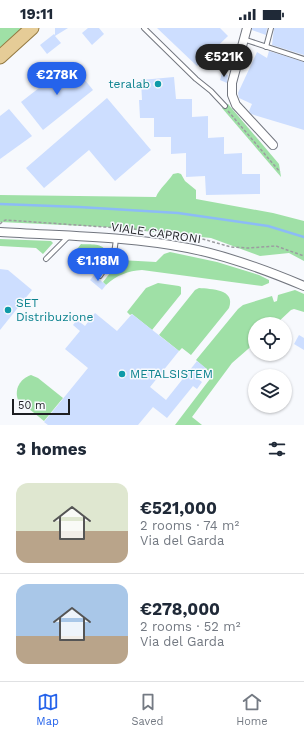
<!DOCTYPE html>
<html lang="en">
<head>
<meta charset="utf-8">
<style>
  :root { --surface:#fff; --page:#f6f6f7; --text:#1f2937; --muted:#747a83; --line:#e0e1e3; --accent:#2563eb }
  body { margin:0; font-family:"Work Sans",sans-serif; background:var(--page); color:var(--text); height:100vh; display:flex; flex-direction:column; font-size:15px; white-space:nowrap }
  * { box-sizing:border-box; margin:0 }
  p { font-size:13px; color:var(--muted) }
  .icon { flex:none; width:22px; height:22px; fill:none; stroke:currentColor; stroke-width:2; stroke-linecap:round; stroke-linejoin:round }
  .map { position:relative; height:397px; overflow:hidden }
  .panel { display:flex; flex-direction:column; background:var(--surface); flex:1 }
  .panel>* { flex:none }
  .buttons { position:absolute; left:248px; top:289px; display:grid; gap:8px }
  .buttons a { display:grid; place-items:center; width:44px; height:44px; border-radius:50%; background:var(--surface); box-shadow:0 1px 3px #0004; font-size:20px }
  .scale { position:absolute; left:12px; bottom:10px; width:58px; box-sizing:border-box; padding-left:4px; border:2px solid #1d1e22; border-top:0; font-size:11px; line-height:14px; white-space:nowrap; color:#1d1e22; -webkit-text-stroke:3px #f7f9fd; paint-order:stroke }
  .price { position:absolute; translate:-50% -34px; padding:0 9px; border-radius:14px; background:var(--accent); color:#fff; font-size:13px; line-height:26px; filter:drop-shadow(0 1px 2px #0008) }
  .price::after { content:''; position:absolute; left:50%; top:24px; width:12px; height:9px; margin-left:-6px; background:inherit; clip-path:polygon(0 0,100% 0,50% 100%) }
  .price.active { background:#222; color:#fff }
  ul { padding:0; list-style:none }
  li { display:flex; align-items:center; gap:12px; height:100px; padding:0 16px }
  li+li { border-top:1px solid var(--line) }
  li span { display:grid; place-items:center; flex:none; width:112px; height:80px; border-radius:12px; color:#555 }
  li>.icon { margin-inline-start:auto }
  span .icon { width:48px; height:48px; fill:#fffc; stroke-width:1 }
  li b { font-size:17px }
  h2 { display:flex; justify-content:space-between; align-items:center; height:48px; padding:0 16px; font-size:17px }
  .status { display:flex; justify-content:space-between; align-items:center; height:28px; padding:0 20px; background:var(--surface); direction:ltr }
  .status svg { height:11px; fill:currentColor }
  .dock { display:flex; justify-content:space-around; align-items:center; height:56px; border-top:1px solid var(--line); background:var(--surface); font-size:11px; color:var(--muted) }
  .dock a { display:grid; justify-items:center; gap:2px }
  .dock .active { color:var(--accent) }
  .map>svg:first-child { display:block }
</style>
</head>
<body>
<div class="status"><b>19:11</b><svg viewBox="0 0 49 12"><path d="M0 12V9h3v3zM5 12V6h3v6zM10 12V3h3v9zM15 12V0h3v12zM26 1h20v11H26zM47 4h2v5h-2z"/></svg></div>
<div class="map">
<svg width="304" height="397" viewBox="0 0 304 397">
  <rect width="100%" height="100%" fill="#f7f9fd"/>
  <!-- green -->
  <g fill="#9fe0a6">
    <polygon points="0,0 25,0 0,22"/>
    <polygon points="228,76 279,136 281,149 222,80"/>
    <path d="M178 145 181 146 185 153 196 162V171L273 185 304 193V233L289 225 260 228 211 210 106 199 0 194V167L156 169C159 161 168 154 173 146Z"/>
    <polygon points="0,211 51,213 53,215 43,226 36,220 0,218"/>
    <path d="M81 216C90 217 103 214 107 225L106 232 101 236 91 238 74 225Z"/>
    <path d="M170 224 217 234 259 247 269 252V255L262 258 142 242C128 243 117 247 106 257L103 254 120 232 156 234 164 226Z"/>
    <polygon points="158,255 179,258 181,259 181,266 152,302 132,286 130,287 127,284 146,260"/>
    <path d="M199 260C211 261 236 261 229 280L191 327 182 320 179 323 159 307 195 262Z"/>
    <polygon points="295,262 304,266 304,284 294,281 291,282 276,296 255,296 255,315 232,335 192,389 202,397 175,397 213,347 196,332 238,281 243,277 272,268 274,274 277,273 278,267"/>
    <path d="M31 347 38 350 63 370 44 393 18 372C14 361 20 351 31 347Z"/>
  </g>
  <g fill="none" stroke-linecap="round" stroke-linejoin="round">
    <!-- stream -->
    <polyline stroke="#8cbbf6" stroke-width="2.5" points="0,176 79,179 178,185 268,198 304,209"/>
  </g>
  <!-- building -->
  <g fill="#cddeff">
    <polygon points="55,0 68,0 55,8 61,15 47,26 40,17 54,6 55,7"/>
    <polygon points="88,0 99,0 104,6 92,17 82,5"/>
    <polygon points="157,0 220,0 228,8 197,38"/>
    <polygon points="252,0 267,0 266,7 252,2"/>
    <polygon points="274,0 304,0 304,27 272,17"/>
    <polygon points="269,23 304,34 304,102 251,86 249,83 252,76 239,70 238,65 257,24 267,30"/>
    <polygon points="71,35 93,62 43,102 21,74"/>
    <polygon points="222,45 228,47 227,55 220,52"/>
    <polygon points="174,49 176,71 192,71 192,89 208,88 208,110 224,109 224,126 242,125 242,146 260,146 260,166 206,167 205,148 186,149 186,125 171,126 171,109 154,109 154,90 140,90 139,72 142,72 141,52"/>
    <polygon points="107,70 151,122 115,153 89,122 44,160 26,140"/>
    <polygon points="9,81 32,108 0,131 0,88"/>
    <polygon points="0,241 8,242 32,262 0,302"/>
    <polygon points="94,247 106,257 102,262 90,252"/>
    <polygon points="95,285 117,303 132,286 179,323 150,359 166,372 197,333 207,341 198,351 202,354 197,361 193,358 167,390 153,379 138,397 48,397 44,394 88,340 65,321 80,303 73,297 77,292 85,298"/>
    <polygon points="299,307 304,310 304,322 294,316"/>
  </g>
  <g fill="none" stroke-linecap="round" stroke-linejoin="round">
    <!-- service casing -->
    <g stroke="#72767f" stroke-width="6">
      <g id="service">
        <polyline points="144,0 196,51 211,63 225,78"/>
        <polyline points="243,11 304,31"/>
        <polyline points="266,19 271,0"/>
        <polyline points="46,231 68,209"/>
        <path d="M100 248C109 234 115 228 116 211"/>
      </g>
    </g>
    <!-- minor casing -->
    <g stroke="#72767f" stroke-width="10">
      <g id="minor">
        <polyline points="247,0 232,55 232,67 236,77 273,117"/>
        <path d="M0 204C63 208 127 208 188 220 229 228 266 242 304 258"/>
      </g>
    </g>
    <!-- primary casing -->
    <g stroke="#937941" stroke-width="15">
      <polyline id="primary" points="0,29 32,0"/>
    </g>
    <!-- path -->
    <g stroke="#9b9ca0" stroke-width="1.5" stroke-dasharray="3 2" stroke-linecap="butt">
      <polyline points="228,83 280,144"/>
      <polyline points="0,196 3,193 6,192 161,203 199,210 231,219 248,220 276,218 304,228"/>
    </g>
    <!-- service -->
    <use href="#service" stroke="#fff" stroke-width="4"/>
    <!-- minor -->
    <use href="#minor" stroke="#fff" stroke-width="8"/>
    <!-- primary -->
    <use href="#primary" stroke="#e5cc97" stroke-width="13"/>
  </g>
  <!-- markers -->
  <g fill="#0f9aa8" stroke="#f7f9fd" stroke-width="1.5">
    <circle cx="158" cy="56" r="4"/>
    <circle cx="8" cy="282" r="4"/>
    <circle cx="122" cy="346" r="4"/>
  </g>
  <g text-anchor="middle" stroke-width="3" stroke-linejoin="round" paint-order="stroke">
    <!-- culture labels -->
    <g font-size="12" fill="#0d838f" stroke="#f7f9fd" text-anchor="start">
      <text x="150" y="60" text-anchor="end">teralab</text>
      <text x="16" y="279">SET<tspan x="16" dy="14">Distribuzione</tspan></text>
      <text x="130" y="350">METALSISTEM</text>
    </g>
    <!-- street labels -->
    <g font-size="12" fill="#1d1e22" stroke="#f7f9fd">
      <text transform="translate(156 205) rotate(8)" y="4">VIALE CAPRONI</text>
    </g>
  </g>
</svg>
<div class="buttons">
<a><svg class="icon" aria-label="locate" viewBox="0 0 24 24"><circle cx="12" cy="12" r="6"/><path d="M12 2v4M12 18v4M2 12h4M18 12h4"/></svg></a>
<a><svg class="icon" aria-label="layers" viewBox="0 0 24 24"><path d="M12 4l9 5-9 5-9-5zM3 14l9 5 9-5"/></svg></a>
</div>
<div class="scale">50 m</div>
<b class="price active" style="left:224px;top:50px">€521K</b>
<b class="price" style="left:57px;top:68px">€278K</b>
<b class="price" style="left:98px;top:254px">€1.18M</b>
</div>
<section class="panel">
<h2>3 homes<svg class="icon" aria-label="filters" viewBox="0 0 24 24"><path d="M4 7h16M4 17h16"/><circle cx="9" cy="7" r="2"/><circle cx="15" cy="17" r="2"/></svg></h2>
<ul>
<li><span style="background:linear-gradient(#dfe7d0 60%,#b9a48a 0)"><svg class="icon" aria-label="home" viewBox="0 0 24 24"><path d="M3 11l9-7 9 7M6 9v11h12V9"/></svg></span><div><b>€521,000</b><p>2 rooms · 74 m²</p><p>Via del Garda</p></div></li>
<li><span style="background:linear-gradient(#a9c7e8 65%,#b9a48a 0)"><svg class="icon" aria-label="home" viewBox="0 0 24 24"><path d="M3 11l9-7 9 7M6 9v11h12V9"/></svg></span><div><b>€278,000</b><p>2 rooms · 52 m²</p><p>Via del Garda</p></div></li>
</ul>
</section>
<nav class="dock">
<a class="active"><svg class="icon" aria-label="map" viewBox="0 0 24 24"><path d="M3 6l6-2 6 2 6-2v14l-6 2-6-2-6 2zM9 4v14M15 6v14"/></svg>Map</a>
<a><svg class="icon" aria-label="saved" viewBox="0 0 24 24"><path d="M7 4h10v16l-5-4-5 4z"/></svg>Saved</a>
<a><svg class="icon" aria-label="home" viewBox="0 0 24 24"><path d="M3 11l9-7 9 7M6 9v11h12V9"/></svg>Home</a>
</nav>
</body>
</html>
